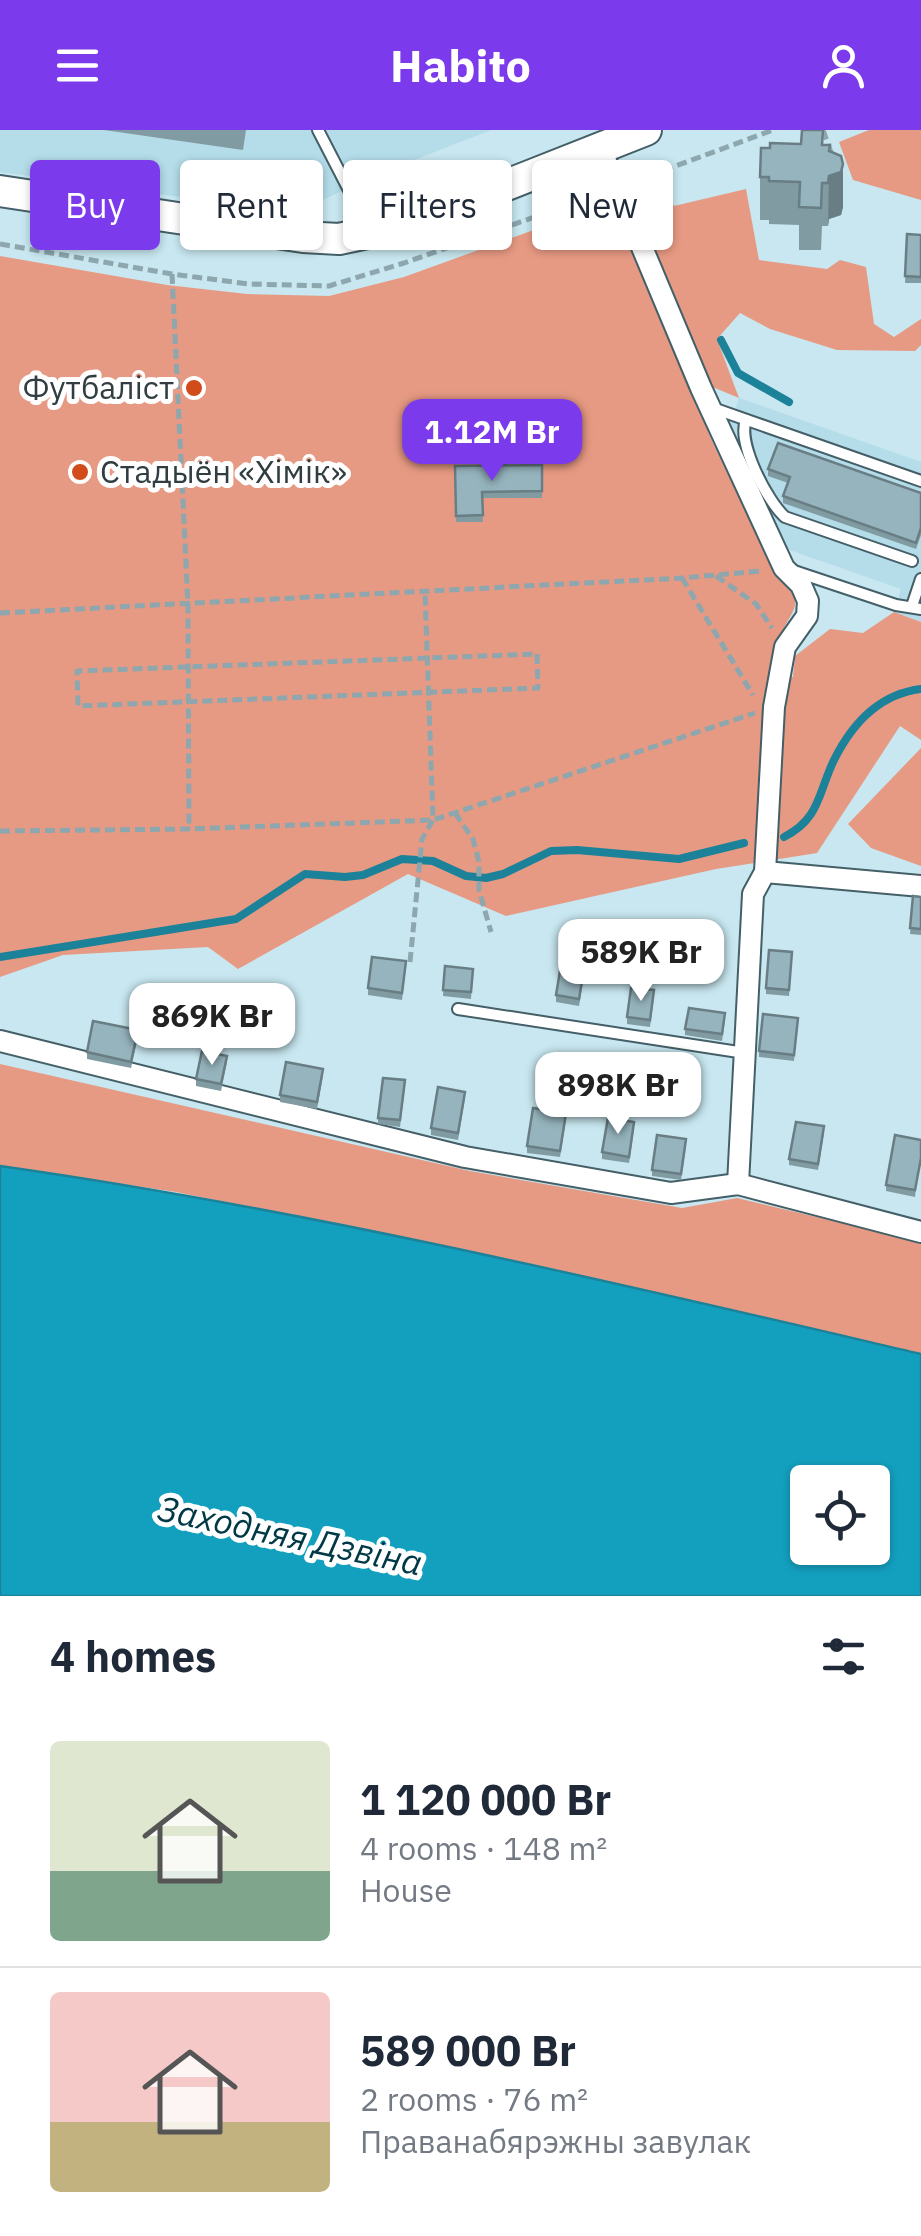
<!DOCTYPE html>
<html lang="en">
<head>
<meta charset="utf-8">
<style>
  :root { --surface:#fff; --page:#f6f6f7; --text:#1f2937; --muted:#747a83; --line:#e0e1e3; --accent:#7c3aed }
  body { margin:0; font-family:"IBM Plex Sans",sans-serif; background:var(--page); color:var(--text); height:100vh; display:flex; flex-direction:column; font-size:38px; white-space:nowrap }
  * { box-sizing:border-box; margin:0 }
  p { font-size:32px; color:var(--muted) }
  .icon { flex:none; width:55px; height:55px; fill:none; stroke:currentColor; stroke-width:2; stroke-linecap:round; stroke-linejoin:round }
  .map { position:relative; height:1466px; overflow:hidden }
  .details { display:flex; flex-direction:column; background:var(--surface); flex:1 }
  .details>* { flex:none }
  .top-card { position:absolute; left:30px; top:30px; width:862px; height:90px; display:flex; gap:20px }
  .tools { position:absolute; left:790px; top:1335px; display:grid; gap:20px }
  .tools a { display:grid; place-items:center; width:100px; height:100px; border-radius:10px; background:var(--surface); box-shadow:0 2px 8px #0004; font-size:50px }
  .price { position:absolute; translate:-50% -85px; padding:0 22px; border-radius:20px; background:#fff; color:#222; font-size:32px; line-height:65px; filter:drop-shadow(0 2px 5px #0008) }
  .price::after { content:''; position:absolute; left:50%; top:60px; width:30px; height:22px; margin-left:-15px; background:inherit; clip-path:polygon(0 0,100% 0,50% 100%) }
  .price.selected { background:var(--accent); color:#fff }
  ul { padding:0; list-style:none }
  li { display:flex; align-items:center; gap:30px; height:250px; padding:0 50px }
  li+li { border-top:2px solid var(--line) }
  li span { display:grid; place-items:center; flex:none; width:280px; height:200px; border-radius:10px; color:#555 }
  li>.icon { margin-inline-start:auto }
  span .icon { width:120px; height:120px; fill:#fffc; stroke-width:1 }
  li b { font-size:42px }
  h2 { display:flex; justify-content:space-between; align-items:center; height:120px; padding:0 50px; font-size:42px }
  .tag { padding:0 35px; border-radius:10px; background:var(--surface); box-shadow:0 2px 8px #0004; font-size:35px; line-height:90px }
  .tag.selected { background:var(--accent); color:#fff }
  header { display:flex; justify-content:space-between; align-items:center; height:130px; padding:0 50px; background:var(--accent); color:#fff; font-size:45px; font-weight:700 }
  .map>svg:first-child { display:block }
</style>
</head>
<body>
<header><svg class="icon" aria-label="menu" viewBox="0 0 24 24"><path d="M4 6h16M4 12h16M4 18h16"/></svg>Habito<svg class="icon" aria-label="person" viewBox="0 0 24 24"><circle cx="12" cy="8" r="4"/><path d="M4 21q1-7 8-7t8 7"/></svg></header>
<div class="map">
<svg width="921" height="1466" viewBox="0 0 921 1466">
  <rect width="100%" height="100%" fill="#c8e7f0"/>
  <!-- built -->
  <g fill="#b4dce9">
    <polygon points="0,0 491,0 378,44 295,83 0,42"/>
    <polygon points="739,268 921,332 921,492 894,482 901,459 784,418 729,298"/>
  </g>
  <!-- green -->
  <g fill="#e79a83">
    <polygon points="869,0 921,0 921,70 853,50 839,12"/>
    <polygon points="664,53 674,76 746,59 759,130 827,139 840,130 866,137 874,194 894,207 921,189 921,215 915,221 837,220 770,199 740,183 717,209 739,268 710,256 630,65"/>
    <path d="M611 72 712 311 778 449C808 474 792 478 780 506 775 519 775 534 773 548L793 547 795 526 830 499 863 503 894 482 921 492V610L900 596 817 723 716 739 506 786 408 744 238 839 208 817 63 825 0 847V126L167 155 247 164 329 166 404 147Z"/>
    <polygon points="921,618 921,736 871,718 848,694"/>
    <polygon points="0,934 470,1041 682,1078 737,1068 921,1112 921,1224 474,1123 176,1062 0,1036"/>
  </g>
  <!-- water -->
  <path fill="#13a0bf" stroke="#1c8299" stroke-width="2.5" fill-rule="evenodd" d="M0 1036C310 1080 616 1153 921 1224V1466H0ZM808 1352H872V1418H808Z"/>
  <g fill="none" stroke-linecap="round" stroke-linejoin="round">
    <!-- stream -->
    <g stroke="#1c8299" stroke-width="8">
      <polyline points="721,210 738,243 789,272"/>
      <path d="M784 707C820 689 818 663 834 630 852 594 879 564 921 559"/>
      <polyline points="0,827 236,789 305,744 345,747 363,745 402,729 433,731 466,746 486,748 503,744 551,721 577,720 679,729 744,713"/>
    </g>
    <!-- lane casing -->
    <g stroke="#445f67" stroke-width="14">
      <g id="lane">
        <polyline points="318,0 369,99"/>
        <polyline points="710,277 921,351"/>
        <path d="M746 290C737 313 767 371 785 387L912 431"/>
        <polyline points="794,441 896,475 921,479"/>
        <polyline points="912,476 921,449"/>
        <polyline points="458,879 745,923"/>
      </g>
    </g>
    <!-- street casing -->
    <g stroke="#445f67" stroke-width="24">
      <g id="street">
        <polyline points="600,17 701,258 784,438 801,455 808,471 807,486 785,517 774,577 765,742 753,764 738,1054"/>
        <polyline points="765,742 921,756"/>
        <polyline points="0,911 465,1027 671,1063 738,1054 921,1102"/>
      </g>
    </g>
    <!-- secondary casing -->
    <g stroke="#445f67" stroke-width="34">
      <polyline id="secondary" points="0,61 303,107 339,109 405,95 646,0"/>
    </g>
    <!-- path -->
    <g stroke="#8ea6ad" stroke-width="5" stroke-dasharray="10 5" stroke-linecap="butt">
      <polyline points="823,0 832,25"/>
      <polyline points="635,51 773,0"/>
      <polyline points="0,114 172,144 249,154 329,156 404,133 597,65"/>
      <polyline points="172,144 188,475 189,699"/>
      <polyline points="716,446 756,474 772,498"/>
      <polyline points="682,448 753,565"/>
      <polyline points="0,483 682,448 761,441"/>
      <polygon points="537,524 538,558 78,576 77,541"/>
      <polyline points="455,683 473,709 479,732 479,760 491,802"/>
      <polyline points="0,701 189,699 433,690 755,583"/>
      <polyline points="410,832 422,709 433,690 425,462"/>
    </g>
    <!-- lane -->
    <use href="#lane" stroke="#fff" stroke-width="10"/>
    <!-- street -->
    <use href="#street" stroke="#fff" stroke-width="20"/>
    <!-- secondary -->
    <use href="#secondary" stroke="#fff" stroke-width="30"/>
  </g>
  <!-- wall -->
  <g fill="#819ba3">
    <polygon points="104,0 246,0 243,20"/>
    <polygon points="830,21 843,77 841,85 829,89 828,96 822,96 821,120 799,120 799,95 769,94 769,90 760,90 760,47"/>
    <polygon points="907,104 921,105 921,153 905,153"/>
    <polygon points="542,335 542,368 482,368 483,392 456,392 455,336"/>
    <polygon points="768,339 921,363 921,405 916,419 783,373 783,366 788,353 768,346"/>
    <polygon points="913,766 921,767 921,805 910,804"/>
    <polygon points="792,822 789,866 766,864 766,858"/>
    <polygon points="445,836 473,839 471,869 443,866"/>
    <polygon points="406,837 402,870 368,865 368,858"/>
    <polygon points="583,852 579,876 556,872 556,865"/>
    <polygon points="654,867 650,897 627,894 627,887"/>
    <polygon points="798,888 794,931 759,927 759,921"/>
    <polygon points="725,890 722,911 685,905 685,899"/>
    <polygon points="138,907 131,938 87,929 87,922"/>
    <polygon points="227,932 221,961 196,956 196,949"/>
    <polygon points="323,946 317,979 280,972 280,965"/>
    <polygon points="405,957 400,997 378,994 378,988"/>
    <polygon points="465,968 458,1010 431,1005 431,998"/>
    <polygon points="566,989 560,1027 527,1023 527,1016"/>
    <polygon points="634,999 629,1033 602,1029 602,1022"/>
    <polygon points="824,1003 818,1040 789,1035 789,1029"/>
    <polygon points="921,1010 915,1067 886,1061 886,1055"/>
    <polygon points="686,1016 681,1050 652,1046 652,1040"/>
  </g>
  <!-- shaded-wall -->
  <polygon fill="#697e84" points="843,34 843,77 841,85 829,89 828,96 829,46"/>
  <!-- building -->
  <g fill="#96b4bd" stroke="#697e84" stroke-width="2.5">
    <polygon points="802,0 823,0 822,15 830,15 829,21 841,26 843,34 841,42 829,46 828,53 822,53 821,78 799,77 800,52 769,51 769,47 760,47 761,18 770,18 770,13 801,14"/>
    <polygon points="907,104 921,105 921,147 905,146"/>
    <polygon points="778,313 921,363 921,398 916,413 783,366 790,347 768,339"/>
    <polygon points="542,335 542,361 482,362 483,385 456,386 455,336"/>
    <polygon points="913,766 921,767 921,799 910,798"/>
    <polygon points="769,820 792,822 789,860 766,858"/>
    <polygon points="372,827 406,831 402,863 368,858"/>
    <polygon points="445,836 473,839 471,862 443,860"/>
    <polygon points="560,841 583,845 579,869 556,865"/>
    <polygon points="631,858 654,860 650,890 627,887"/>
    <polygon points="689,878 725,883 722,904 685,899"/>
    <polygon points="763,884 798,888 794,925 759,921"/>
    <polygon points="93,891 138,900 131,932 87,922"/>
    <polygon points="202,921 227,926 221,954 196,949"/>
    <polygon points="286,932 323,939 317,972 280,965"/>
    <polygon points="383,948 405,950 400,990 378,988"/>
    <polygon points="438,957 465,962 458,1003 431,998"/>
    <polygon points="533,978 566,983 560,1021 527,1016"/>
    <polygon points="608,988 634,992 629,1027 602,1022"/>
    <polygon points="796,992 824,996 818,1034 789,1029"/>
    <polygon points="657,1005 686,1009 681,1044 652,1040"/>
    <polygon points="895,1005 921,1010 921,1028 915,1060 886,1055"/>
  </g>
  <!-- markers -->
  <g fill="#d24b1b" stroke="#fff" stroke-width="4">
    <circle cx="194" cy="258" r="10"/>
    <circle cx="80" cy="342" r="10"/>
  </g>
  <g text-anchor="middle" stroke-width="10" stroke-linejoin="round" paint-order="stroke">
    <!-- poi labels -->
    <g font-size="32" fill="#313d41" stroke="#fff" text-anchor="end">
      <text x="174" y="269">Футбаліст</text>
      <text x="100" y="353" text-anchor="start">Стадыён «Хімік»</text>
    </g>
    <!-- water labels -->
    <g font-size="35" font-style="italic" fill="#003845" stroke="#fff">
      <text transform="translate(290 1406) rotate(12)" y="12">Заходняя Дзвіна</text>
    </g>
  </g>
</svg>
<div class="tools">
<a><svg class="icon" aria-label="locate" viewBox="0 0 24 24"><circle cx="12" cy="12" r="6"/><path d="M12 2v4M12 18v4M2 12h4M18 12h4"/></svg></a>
</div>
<b class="price selected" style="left:492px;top:354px">1.12M Br</b>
<b class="price" style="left:641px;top:874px">589K Br</b>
<b class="price" style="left:212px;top:938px">869K Br</b>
<b class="price" style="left:618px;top:1007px">898K Br</b>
<div class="top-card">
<a class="tag selected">Buy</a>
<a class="tag">Rent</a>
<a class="tag">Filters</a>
<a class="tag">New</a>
</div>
</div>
<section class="details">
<h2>4 homes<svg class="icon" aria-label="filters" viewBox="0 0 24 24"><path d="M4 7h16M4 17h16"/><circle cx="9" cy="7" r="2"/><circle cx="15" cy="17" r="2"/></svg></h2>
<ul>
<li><span style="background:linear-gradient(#dfe7d0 65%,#7fa58c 0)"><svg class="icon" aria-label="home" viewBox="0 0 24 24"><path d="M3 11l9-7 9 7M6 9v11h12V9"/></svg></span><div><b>1 120 000 Br</b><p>4 rooms · 148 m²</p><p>House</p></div></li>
<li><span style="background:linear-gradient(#f6c9c9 65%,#c2b280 0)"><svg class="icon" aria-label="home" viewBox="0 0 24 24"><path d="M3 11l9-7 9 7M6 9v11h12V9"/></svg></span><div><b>589 000 Br</b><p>2 rooms · 76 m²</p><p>Праванабярэжны завулак</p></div></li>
</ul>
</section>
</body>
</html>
